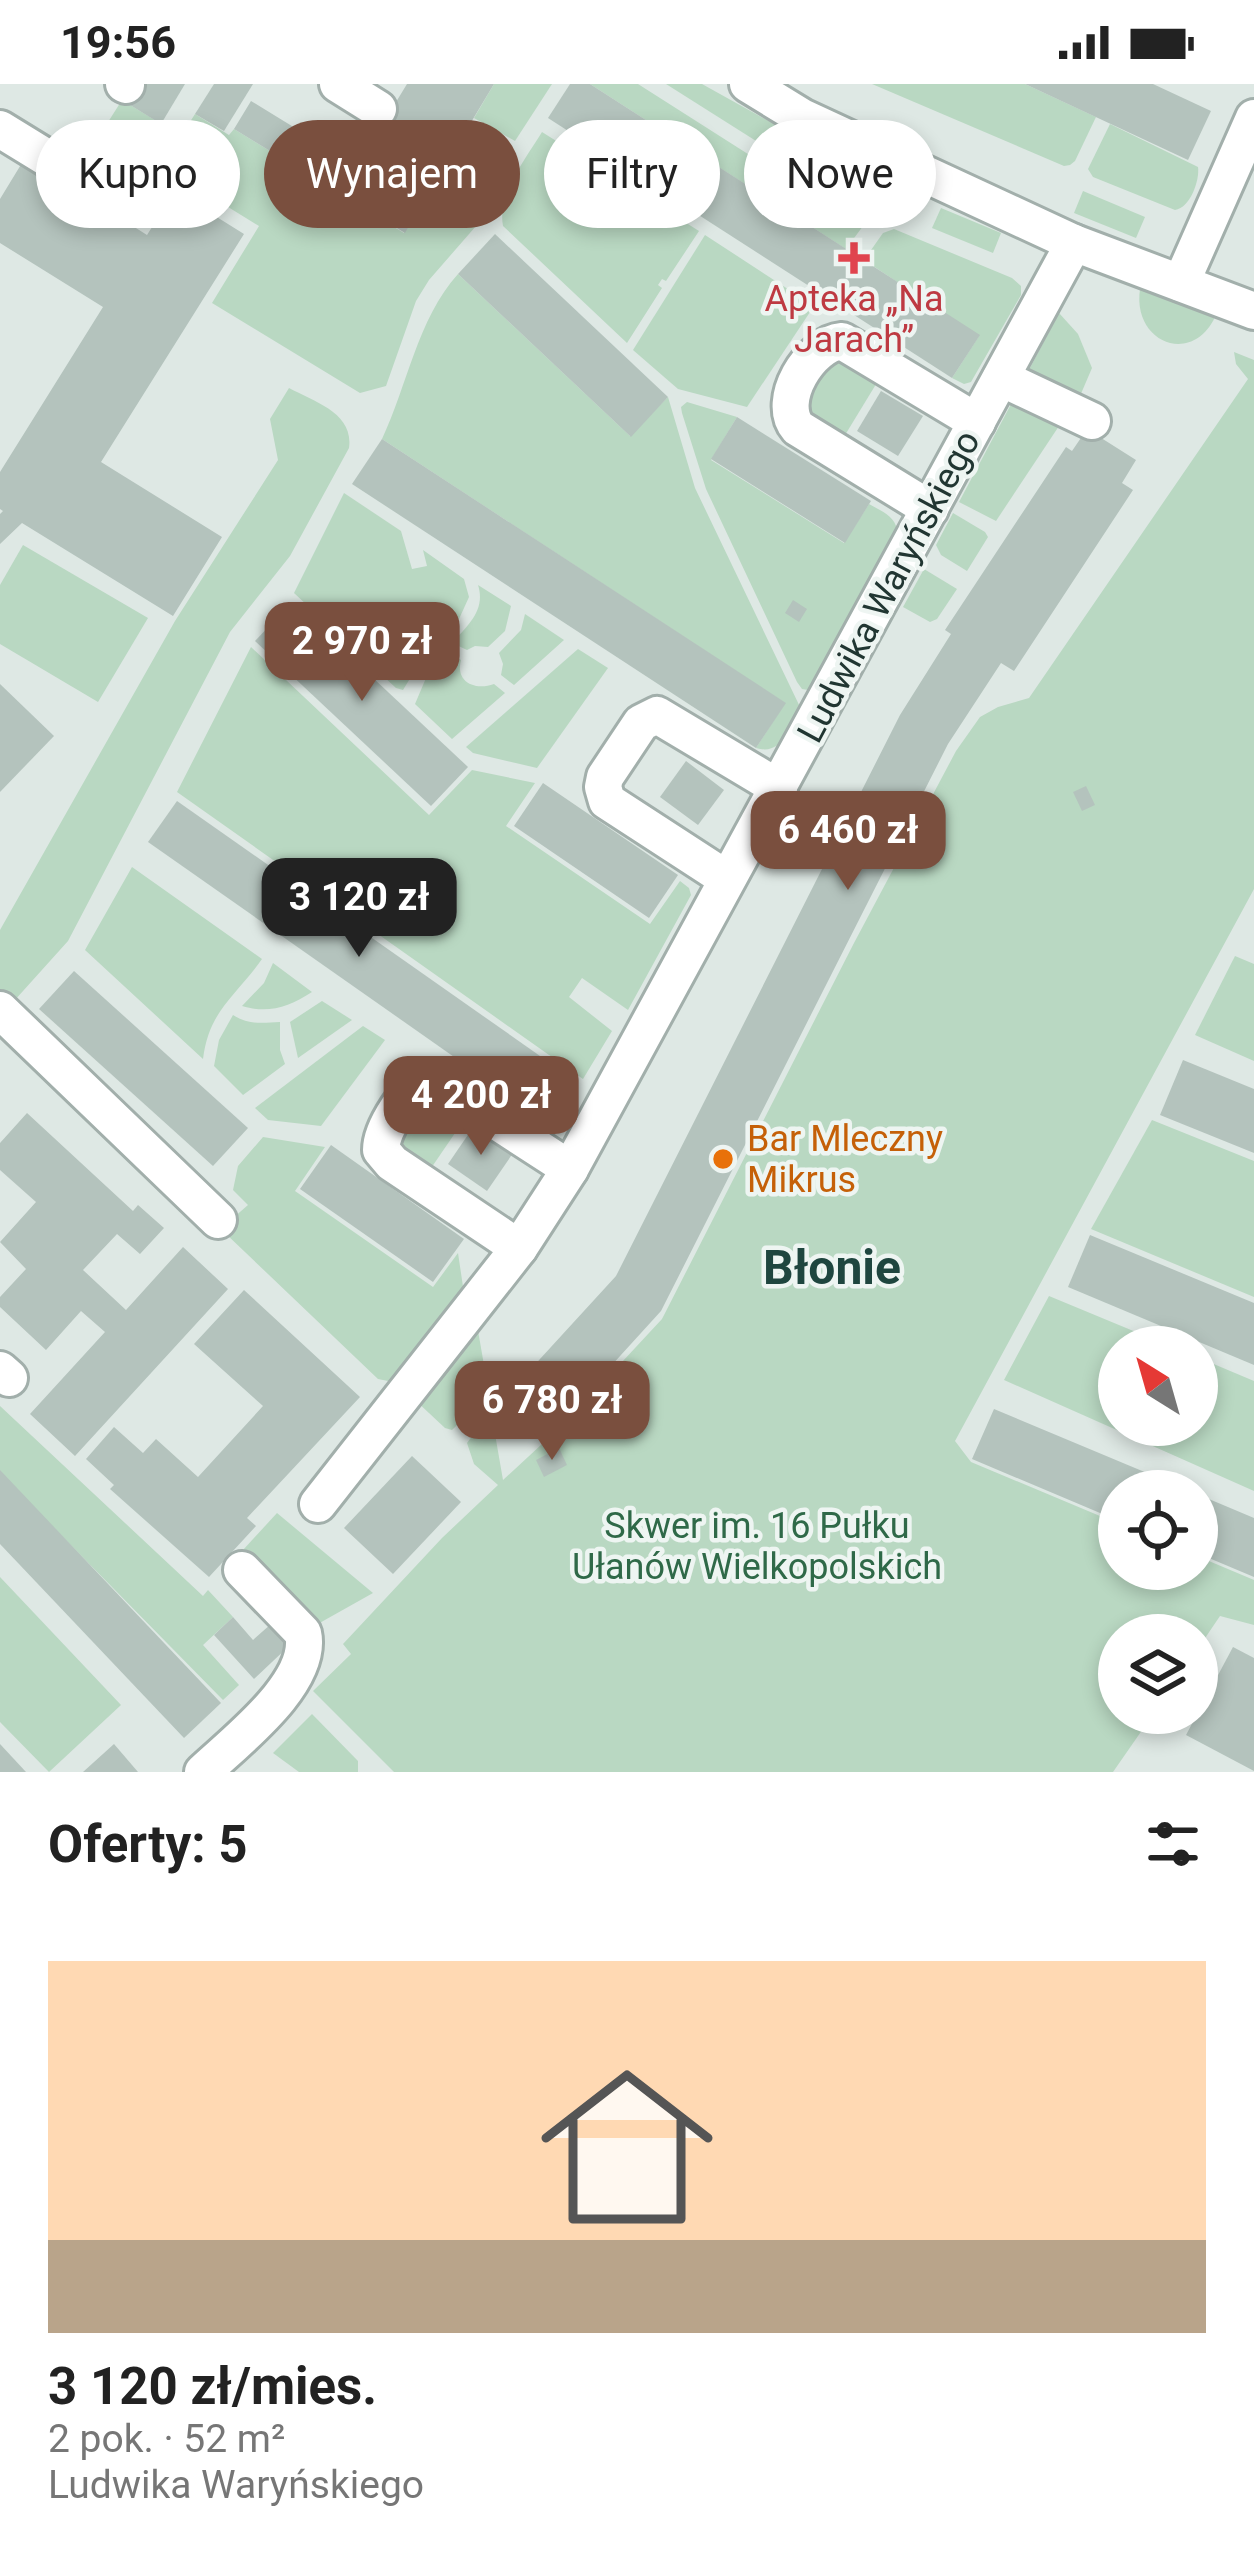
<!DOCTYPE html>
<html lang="pl">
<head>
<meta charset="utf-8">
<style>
  :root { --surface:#fff; --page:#f6f6f6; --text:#222; --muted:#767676; --line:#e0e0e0; --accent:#7a4f3e }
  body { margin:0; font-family:Roboto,sans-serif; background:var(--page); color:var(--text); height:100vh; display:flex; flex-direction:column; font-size:45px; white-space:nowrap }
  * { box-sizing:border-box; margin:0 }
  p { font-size:39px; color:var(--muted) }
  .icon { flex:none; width:66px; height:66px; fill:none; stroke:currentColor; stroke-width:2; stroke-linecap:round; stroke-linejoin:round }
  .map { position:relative; height:1688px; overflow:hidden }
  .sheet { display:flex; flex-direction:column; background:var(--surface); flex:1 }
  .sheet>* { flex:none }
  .hud { position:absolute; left:36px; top:36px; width:1182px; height:108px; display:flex; gap:24px }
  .needle { width:78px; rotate:323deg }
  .buttons { position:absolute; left:1098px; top:1242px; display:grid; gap:24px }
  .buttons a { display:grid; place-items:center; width:120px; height:120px; border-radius:50%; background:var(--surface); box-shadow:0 6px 18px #0003; font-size:60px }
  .price { position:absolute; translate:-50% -102px; padding:0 27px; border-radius:24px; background:var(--accent); color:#fff; font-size:39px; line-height:78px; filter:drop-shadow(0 3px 6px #0008) }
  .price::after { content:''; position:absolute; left:50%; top:72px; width:36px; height:27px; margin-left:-18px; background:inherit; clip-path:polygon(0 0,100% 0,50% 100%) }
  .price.current { background:#222; color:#fff }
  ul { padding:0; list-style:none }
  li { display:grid; align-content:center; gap:24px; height:636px; padding:0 48px }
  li+li { border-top:3px solid var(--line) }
  li span { display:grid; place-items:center; height:372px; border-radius:0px; color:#555 }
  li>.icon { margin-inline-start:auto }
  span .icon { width:216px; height:216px; fill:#fffc; stroke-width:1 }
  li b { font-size:51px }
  h2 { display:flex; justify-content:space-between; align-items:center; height:144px; padding:0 48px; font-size:51px }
  .chip { padding:0 42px; border-radius:54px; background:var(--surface); box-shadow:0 6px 18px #0003; font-size:42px; line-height:108px }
  .chip.current { background:var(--accent); color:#fff }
  .status { display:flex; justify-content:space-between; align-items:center; height:84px; padding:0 60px; background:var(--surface); direction:ltr }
  .status svg { height:33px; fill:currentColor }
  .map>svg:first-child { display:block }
</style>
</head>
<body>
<div class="status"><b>19:56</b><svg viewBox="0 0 49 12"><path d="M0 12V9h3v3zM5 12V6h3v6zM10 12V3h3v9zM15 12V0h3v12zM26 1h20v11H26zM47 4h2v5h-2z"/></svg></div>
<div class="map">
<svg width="1254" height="1688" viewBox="0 0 1254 1688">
  <rect width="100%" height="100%" fill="#dee8e4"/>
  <!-- green -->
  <g fill="#b9d8c2">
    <polygon points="494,0 552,0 515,57 474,34"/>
    <polygon points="590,0 638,0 776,88 862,132 863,142 846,165"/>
    <polygon points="666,0 702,0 857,86 847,106 783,74"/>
    <polygon points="872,0 1025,0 1096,33 1075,77 1070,81 1064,82"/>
    <polygon points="122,16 181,52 195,30 229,51 234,45 404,149 419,124 428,129 469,61 461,55 466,46 505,70 507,75 483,134 429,196 416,217 386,302 360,309 212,219 259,142 173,89 147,130 77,87"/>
    <path d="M1110 40 1198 83C1200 96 1190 124 1175 126L1093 93 1088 85Z"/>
    <path d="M542 48 699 147 666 197 662 195 658 201 662 204 627 259 503 142C497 111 526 74 542 48Z"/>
    <polygon points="1083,107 1145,133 1136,154 1074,129"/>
    <polygon points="941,124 1001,149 993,169 932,144"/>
    <polygon points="894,145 1012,194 1021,202 1021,211 971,298 964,300 952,294 979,252 864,176 883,149"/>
    <polygon points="705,151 814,222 747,323 678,305 633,266"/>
    <path d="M458 190 630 352 668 313 695 404 801 625C790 644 782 672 756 664L785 619 382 355C408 300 417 236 458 190Z"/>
    <path d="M1140 205 1215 233C1192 282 1132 259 1140 205Z"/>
    <polygon points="1059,229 1078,250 1092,284 1080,312 1023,297"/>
    <polygon points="1234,268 1254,276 1254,805 955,1357 971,1378 1119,1440 1119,1485 1197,1485 1197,1472 1254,1496 1254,1541 1220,1532 1197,1566 1197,1551 1119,1551 1119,1629 1154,1629 1113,1688 394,1688 313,1607 351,1570 343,1560 442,1454 498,1401 474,1380 467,1359 491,1327 503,1396 569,1335 662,1235 854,859 956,667 980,633 998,623 1029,614 1248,295 1236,280"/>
    <polygon points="832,273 881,292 842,356 806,328 803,302"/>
    <path d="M289 304C315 318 354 329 349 364L290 472 230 548 68 857 14 917 0 905V846L175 537 278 376 270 335Z"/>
    <polygon points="1017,309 1061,339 996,437 959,418"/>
    <path d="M687 318 737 333 711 376 844 459 869 420C881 427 895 432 897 446L814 599 808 606 802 605 797 598 706 405 682 329 681 323Z"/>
    <polygon points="344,409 401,447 412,485 427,482 423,466 464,495 469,513 459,535 420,578 403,606 396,604 294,509"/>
    <polygon points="953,429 985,448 988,453 967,487 941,471 936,461"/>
    <polygon points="23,461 148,534 98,618 0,560 0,501"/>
    <polygon points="924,485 957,505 937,535 930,538 903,523"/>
    <path d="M478 501 511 522 505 547 488 563 475 562 467 566 452 559C468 541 486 526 478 501Z"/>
    <polygon points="525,530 564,556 514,601 501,591 503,580 499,569 521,546"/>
    <polygon points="251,563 429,731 472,686 535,699 506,742 650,840 680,797 689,804 691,811 628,926 582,894 569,913 612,947 583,995 177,708"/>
    <polygon points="578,565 608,584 537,684 473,669 466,663"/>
    <path d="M445 567 461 576C455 598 475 607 494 600L505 609 452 655 415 620 426 594Z"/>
    <path d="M132 783 262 875C236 912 209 926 203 975L85 866Z"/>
    <polygon points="1235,872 1254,880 1254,977 1195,951"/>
    <path d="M273 879 312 908C289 923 268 930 242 922L264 899Z"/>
    <polygon points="322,917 352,936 298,974 290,938"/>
    <path d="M233 931C248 941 262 939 280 938V966L285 980 243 1011 214 982 219 956Z"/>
    <polygon points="363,942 385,956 321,1042 268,1036 255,1024"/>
    <polygon points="428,1011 466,1033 425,1093 392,1067 419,1012"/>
    <polygon points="1152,1036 1254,1077 1254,1213 1091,1145"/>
    <polygon points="263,1053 325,1063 295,1107 433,1203 458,1169 465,1216 402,1293 388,1297 378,1295 225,1149 225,1141 248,1121 233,1106 238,1082"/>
    <polygon points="1049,1212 1172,1263 1119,1263 1119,1341 1197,1341 1197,1273 1254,1297 1254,1407 1004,1296"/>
    <polygon points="476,1235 489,1310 452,1346 445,1344 414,1315"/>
    <polygon points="0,1322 203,1512 208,1506 233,1533 203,1561 239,1601 223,1616 0,1389"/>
    <polygon points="277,1429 373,1509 316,1541 243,1466"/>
    <polygon points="0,1493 121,1621 49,1688 0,1638"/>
    <polygon points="312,1630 358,1677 358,1688 299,1688 273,1669"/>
  </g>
  <!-- building -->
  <g fill="#b4c3bd">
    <polygon points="131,0 185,0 161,40 122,16"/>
    <polygon points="214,0 253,0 224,47 195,30"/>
    <polygon points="407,0 494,0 461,55 469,61 427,129 419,124 405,149 234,45 251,17 357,82"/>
    <polygon points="570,0 590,0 980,251 952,294 548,34"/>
    <polygon points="1025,0 1153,0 1211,27 1188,76"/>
    <polygon points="25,74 147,151 175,107 244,150 101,378 222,453 173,532 22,439 0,460 0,430 3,427 0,425 0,388 103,223 0,159 0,115"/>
    <polygon points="495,150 668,313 631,353 458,190"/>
    <polygon points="881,307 923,332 898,372 857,347"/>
    <polygon points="737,333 871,417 845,459 711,375"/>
    <polygon points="1087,345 1136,376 1122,399 1133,406 1014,587 1001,579 948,660 661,1227 570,1327 529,1287 616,1192 900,631 951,550 945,546 1066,363 1072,367"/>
    <polygon points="382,355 786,619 756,664 352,400"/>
    <polygon points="793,516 807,525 799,538 785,529"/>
    <polygon points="292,518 468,683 431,722 255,557"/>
    <polygon points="0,600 54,652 0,708"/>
    <polygon points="686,677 724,706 698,741 660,713"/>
    <polygon points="543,699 678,791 649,834 514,742"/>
    <polygon points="1086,702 1095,721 1082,727 1073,708"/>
    <polygon points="177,717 570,993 541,1034 148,758"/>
    <polygon points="74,887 248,1044 213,1082 39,925"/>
    <polygon points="1183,976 1254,1005 1254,1069 1160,1031"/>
    <polygon points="27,1029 133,1127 138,1121 164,1144 140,1170 117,1150 83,1186 126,1226 183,1163 228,1205 75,1372 30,1330 105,1248 81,1227 46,1266 0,1223 0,1213 26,1185 0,1158 36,1118 0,1086 0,1059"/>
    <polygon points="474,1042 513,1069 487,1107 448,1080"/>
    <polygon points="331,1061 464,1155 433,1198 300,1105"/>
    <polygon points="1090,1151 1254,1219 1254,1281 1068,1203"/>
    <polygon points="244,1206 360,1313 247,1434 256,1442 209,1493 110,1405 114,1401 86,1375 114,1343 143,1369 156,1355 198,1393 263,1322 194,1260"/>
    <polygon points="994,1325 1190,1407 1119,1407 1119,1437 972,1375"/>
    <polygon points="559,1364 567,1381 544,1393 536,1376"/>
    <polygon points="412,1372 461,1418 393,1490 344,1444"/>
    <polygon points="0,1386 221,1619 184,1654 0,1460"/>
    <polygon points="1197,1410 1254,1434 1254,1493 1197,1469"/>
    <polygon points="233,1533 253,1556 271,1540 290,1561 254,1595 214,1551"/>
    <polygon points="1233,1563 1254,1574 1254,1687 1186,1651"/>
    <polygon points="0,1660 26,1688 0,1688"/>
    <polygon points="114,1660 138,1688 83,1688"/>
  </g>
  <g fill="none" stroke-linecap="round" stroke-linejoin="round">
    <!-- minor casing -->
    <g stroke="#a2afab" stroke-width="42">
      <g id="minor">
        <polyline points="124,0 126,1"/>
        <polyline points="338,0 378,25"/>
        <polyline points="748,0 802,33 1074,159 1254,227"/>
        <polyline points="0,45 96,104"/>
        <polyline points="1181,199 1254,34"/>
        <polyline points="1001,294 1092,337"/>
        <path d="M930 425 798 344C775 317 810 260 842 257L977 338"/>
        <polyline points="727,795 607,717 603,703 605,693 641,639 657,631 779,704"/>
        <polyline points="0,926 218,1136"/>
        <path d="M519 1164 392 1079 381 1066C381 1045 409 1000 430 994L570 1085"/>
        <polyline points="0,1286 9,1294"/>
        <polyline points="318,1420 519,1164 570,1085 1074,159"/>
        <path d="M203 1688C236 1657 314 1598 303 1549L242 1486"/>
      </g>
    </g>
    <!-- minor -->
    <use href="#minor" stroke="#fff" stroke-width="36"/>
  </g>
  <!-- markers -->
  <path fill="#e0444e" stroke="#eef5f2" stroke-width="4.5" d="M848 156h12v12h12v12h-12v12h-12v-12h-12v-12h12z"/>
  <circle fill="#e8710a" stroke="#eef5f2" stroke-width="4.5" cx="723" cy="1075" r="12"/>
  <g text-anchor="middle" stroke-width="9" stroke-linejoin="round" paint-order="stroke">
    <!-- health labels -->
    <g font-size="36" fill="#be3a42" stroke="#eef5f2">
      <text x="854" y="227">Apteka „Na<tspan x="854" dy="41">Jarach”</tspan></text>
    </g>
    <!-- street labels -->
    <g font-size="36" fill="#213632" stroke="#eef5f2">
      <text transform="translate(888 502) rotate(-62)" y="13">Ludwika Waryńskiego</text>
    </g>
    <!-- food labels -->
    <g font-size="36" fill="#c56008" stroke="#eef5f2" text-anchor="start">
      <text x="747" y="1067">Bar Mleczny<tspan x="747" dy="41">Mikrus</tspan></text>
    </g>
    <!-- park labels -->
    <g font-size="36" fill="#2f6948" stroke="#eef5f2">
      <text x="757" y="1454">Skwer im. 16 Pułku<tspan x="757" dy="41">Ułanów Wielkopolskich</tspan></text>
    </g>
    <!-- district labels -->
    <g font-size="48" font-weight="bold" fill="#1f463f" stroke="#eef5f2">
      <text x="832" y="1200">Błonie</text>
    </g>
  </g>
</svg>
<div class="buttons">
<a><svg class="needle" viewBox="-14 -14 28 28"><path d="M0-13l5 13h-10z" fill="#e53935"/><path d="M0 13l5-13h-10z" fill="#767676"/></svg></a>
<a><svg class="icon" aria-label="locate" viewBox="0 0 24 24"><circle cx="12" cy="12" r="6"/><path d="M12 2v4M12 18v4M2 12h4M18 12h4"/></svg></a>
<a><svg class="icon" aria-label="layers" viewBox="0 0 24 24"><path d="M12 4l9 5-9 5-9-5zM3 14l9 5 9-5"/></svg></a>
</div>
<b class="price" style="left:362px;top:620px">2 970 zł</b>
<b class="price" style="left:848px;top:809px">6 460 zł</b>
<b class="price current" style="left:359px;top:876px">3 120 zł</b>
<b class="price" style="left:481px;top:1074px">4 200 zł</b>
<b class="price" style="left:552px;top:1379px">6 780 zł</b>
<div class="hud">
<a class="chip">Kupno</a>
<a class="chip current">Wynajem</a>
<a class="chip">Filtry</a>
<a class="chip">Nowe</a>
</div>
</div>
<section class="sheet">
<h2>Oferty: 5<svg class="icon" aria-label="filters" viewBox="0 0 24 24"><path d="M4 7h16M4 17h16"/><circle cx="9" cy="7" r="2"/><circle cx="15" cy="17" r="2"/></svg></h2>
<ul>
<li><span style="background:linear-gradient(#ffd9b3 75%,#b9a48a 0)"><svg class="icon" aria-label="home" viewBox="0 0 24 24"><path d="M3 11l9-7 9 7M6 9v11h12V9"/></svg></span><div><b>3 120 zł/mies.</b><p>2 pok. · 52 m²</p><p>Ludwika Waryńskiego</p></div></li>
</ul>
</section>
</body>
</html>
